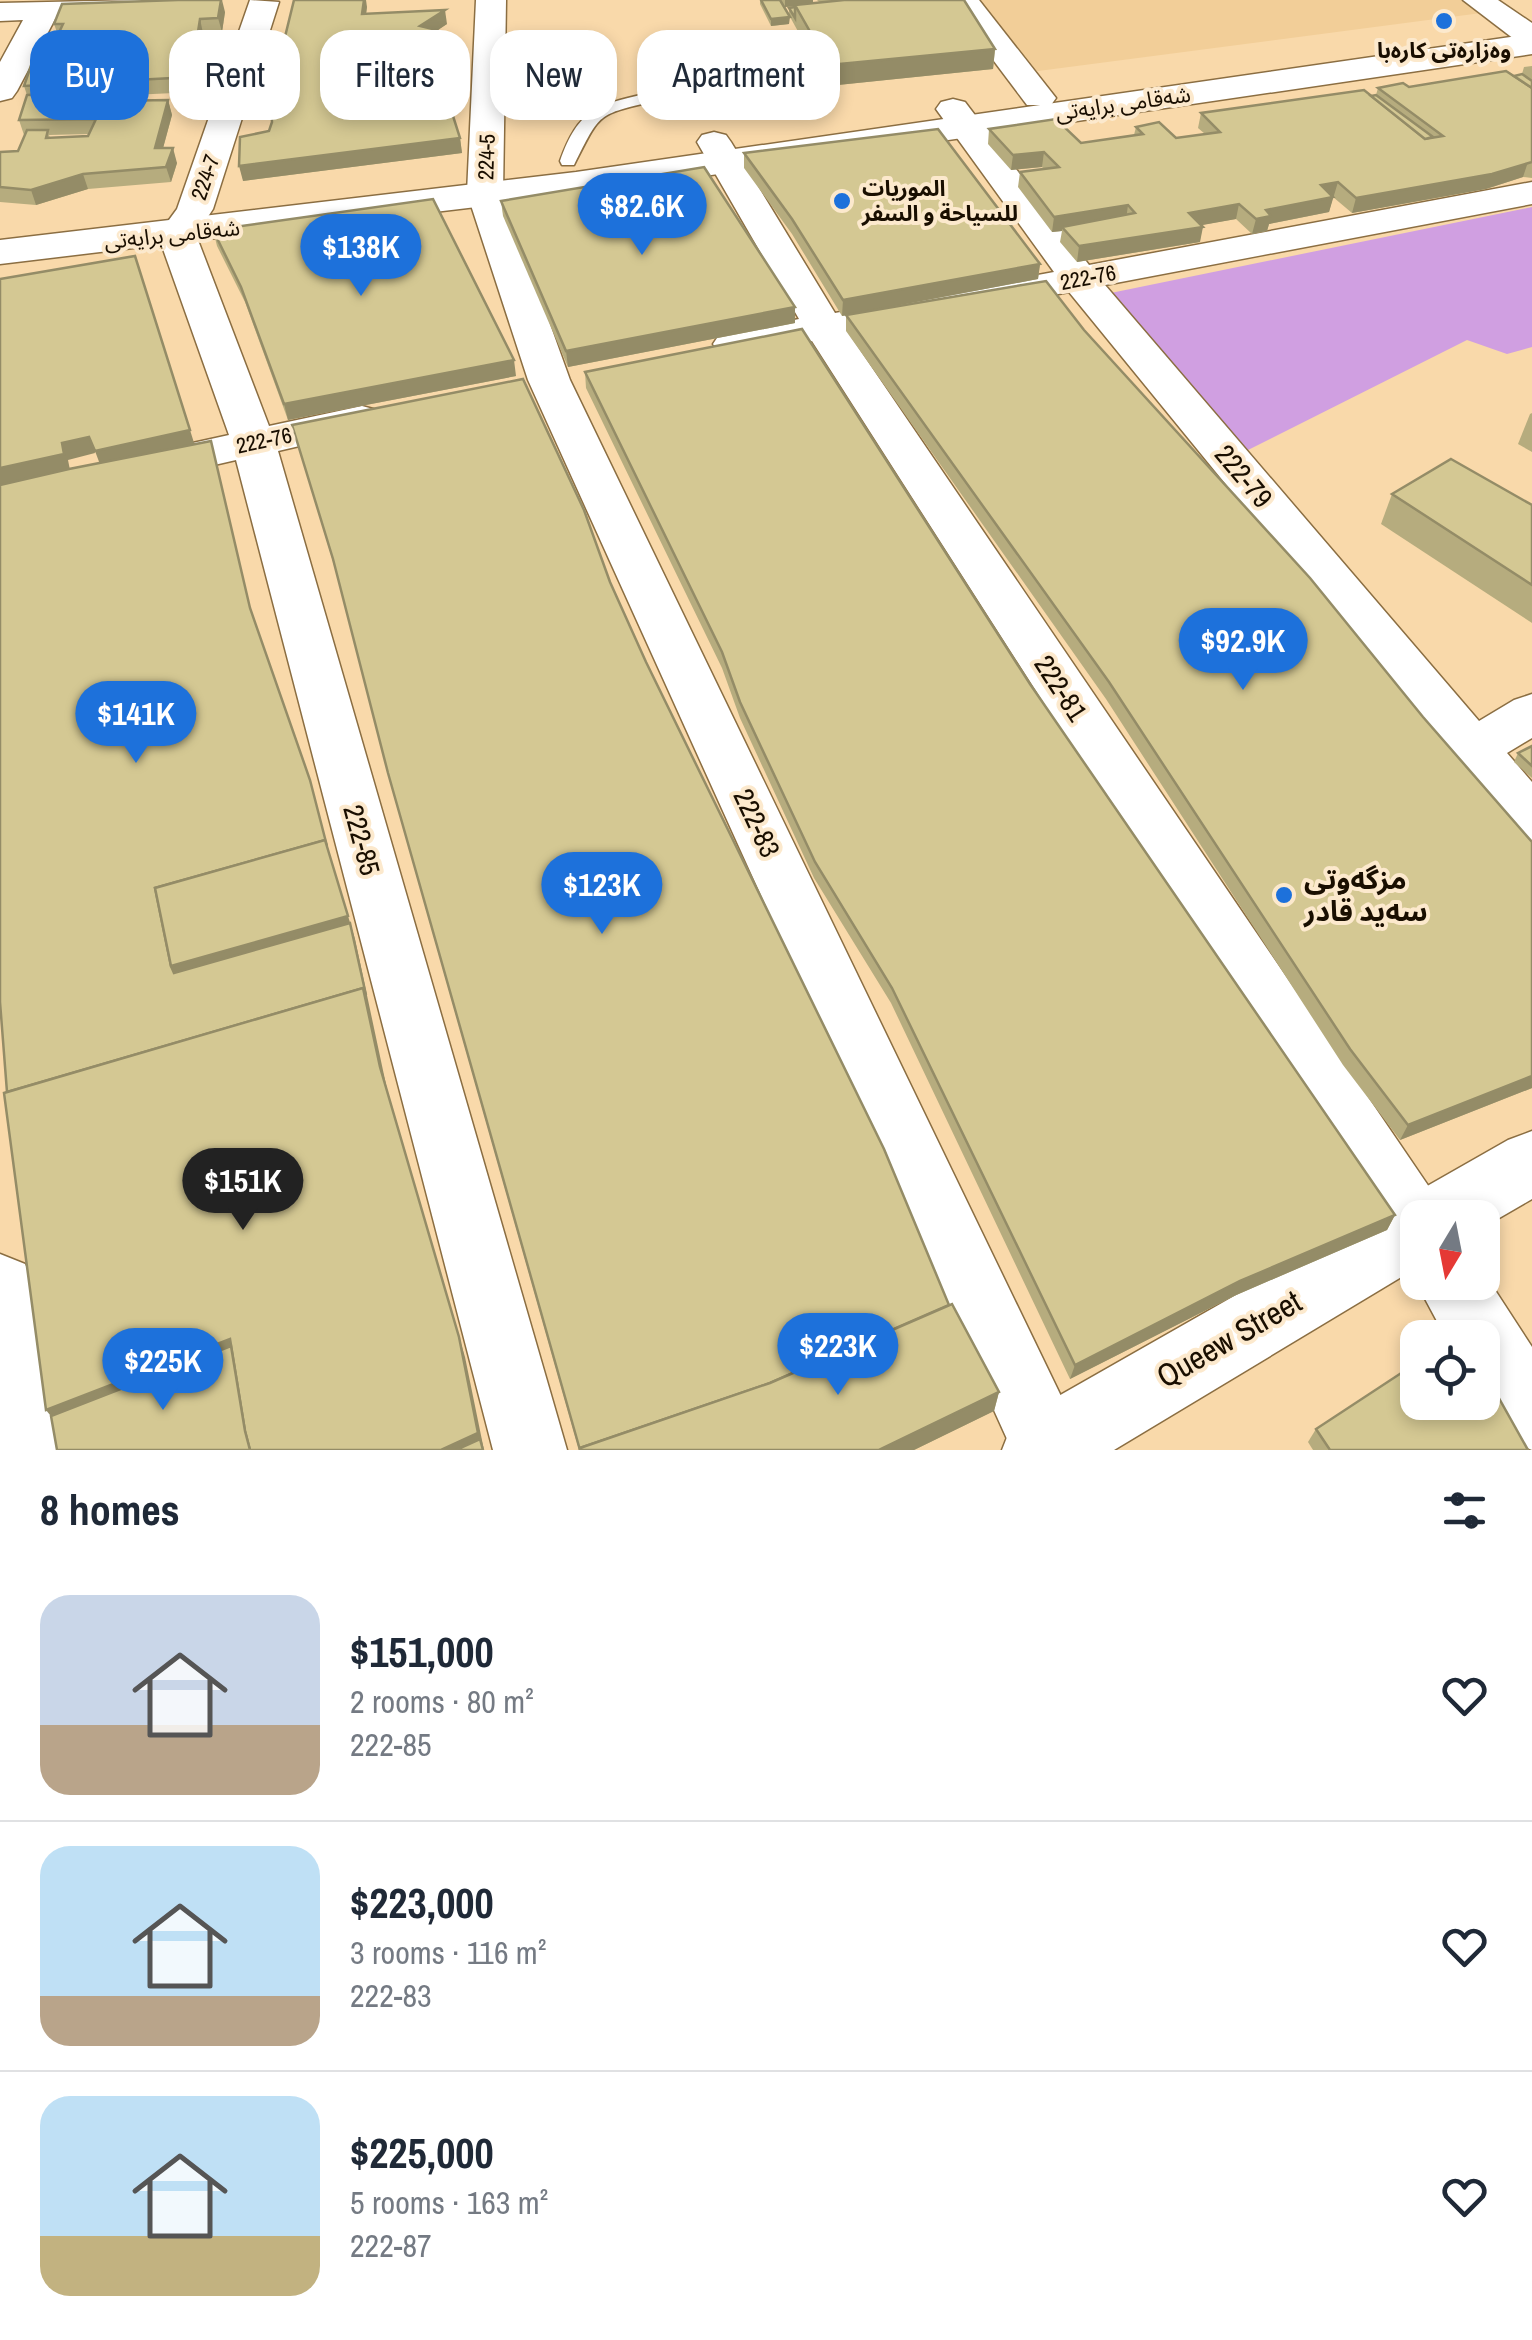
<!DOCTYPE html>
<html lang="en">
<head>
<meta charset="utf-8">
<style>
  :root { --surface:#fff; --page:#f2f2f3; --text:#1f2937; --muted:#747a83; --line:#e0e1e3; --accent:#1d71db }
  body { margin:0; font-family:"Archivo Narrow","Noto Sans Arabic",sans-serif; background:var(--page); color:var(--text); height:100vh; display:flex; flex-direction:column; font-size:38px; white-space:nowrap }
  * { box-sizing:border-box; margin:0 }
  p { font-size:32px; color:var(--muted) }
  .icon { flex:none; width:55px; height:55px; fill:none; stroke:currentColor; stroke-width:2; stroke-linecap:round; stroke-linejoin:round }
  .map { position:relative; height:1450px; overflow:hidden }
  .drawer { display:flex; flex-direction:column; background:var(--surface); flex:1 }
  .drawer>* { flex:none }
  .hud { position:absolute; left:30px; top:30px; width:1000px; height:90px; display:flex; gap:20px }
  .needle { width:65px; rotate:190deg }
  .fabs { position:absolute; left:1400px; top:1200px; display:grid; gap:20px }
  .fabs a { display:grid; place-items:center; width:100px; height:100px; border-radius:20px; background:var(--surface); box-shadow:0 5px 15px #0003; font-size:50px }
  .price { position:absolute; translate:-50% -85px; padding:0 22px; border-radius:35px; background:var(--accent); color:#fff; font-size:32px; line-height:65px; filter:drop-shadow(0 2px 5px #0008) }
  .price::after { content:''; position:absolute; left:50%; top:60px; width:30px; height:22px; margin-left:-15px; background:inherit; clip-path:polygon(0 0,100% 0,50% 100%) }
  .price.active { background:#222; color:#fff }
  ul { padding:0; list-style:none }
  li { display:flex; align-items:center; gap:30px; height:250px; padding:0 40px }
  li+li { border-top:2px solid var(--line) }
  li span { display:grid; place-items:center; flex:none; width:280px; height:200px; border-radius:30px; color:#555 }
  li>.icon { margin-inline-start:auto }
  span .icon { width:120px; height:120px; fill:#fffc; stroke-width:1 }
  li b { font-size:42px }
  h2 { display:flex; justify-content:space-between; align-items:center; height:120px; padding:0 40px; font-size:42px }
  .tag { padding:0 35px; border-radius:30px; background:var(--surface); box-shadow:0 5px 15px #0003; font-size:35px; line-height:90px }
  .tag.active { background:var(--accent); color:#fff }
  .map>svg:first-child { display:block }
</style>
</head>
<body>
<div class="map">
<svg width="1532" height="1450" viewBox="0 0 1532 1450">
  <rect width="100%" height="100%" fill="#f9d9aa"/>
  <!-- built -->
  <polygon fill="#f2ce98" points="974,0 1474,0 1489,12 1023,73"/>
  <!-- green -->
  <polygon fill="#d09fe1" points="1532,207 1532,347 1507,354 1467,340 1246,451 1096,296"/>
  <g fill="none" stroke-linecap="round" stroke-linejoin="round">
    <!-- lane casing -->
    <g stroke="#8b6e42" stroke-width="3">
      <path id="lane" d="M649 93 657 98 655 101C596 115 601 112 574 165H562L560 161C579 108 597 105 649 93Z"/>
    </g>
    <!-- street casing -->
    <g stroke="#8b6e42" stroke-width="3">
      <g id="street">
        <polygon points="142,0 148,7 144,14 133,16 55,19 17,91 12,98 0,101 0,62 23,20 0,21 0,3"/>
        <polygon points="250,0 279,2 213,209 196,235 269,426 362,406 377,410 384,419 377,428 278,451 567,1450 493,1450 236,460 145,481 129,477 123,467 129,457 229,435 158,235 177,209"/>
        <polygon points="476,0 506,0 503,193 570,380 1087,1450 1012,1450 528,380 467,193"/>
        <polygon points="948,0 979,0 1056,98 1051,105 1027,105"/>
        <polygon points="1463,0 1498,0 1532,23 1532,40 1514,39"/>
        <polygon points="953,99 965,102 1089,265 1532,182 1532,204 1105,285 1479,721 1514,700 1532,694 1532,738 1507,753 1532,782 1532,841 1512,835 1069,292 849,334 1442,1206 1447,1218 1418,1218 1418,1259 1394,1250 812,341 733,356 719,353 713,344 719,335 799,319 697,142 702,135 714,132 726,135 731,142 835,313 1054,272 936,109 941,102"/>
        <polygon points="0,1254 25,1264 35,1287 59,1450 0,1450"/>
        <path d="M1482 1270 1532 1347V1450C1478 1427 1482 1389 1482 1338H1446L1416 1282H1482Z"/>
      </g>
    </g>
    <!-- secondary casing -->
    <g stroke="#8b6e42" stroke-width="3">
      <g id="secondary">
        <polygon points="1532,34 1532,54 576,195 0,264 0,240 576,172"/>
        <polygon points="1532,1131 1532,1199 1482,1228 1482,1218 1418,1218 1418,1267 1114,1450 1002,1450 1013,1422 1508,1140"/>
      </g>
    </g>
    <!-- lane -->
    <use href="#lane" fill="#fff" fill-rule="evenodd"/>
    <!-- street -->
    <use href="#street" fill="#fff" fill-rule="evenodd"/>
    <!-- secondary -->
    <use href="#secondary" fill="#fff" fill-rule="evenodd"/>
  </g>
  <!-- wall -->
  <g fill="#b6ac7e" fill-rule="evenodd">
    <polygon points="760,0 813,0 813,3 819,2 817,0 964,0 995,49 993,69 828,86 789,15 789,8 795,6 785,7 789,24 771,26 760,4"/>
    <polygon points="367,7 366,14 447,24 437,30 442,35 444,49 444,100 460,138 462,153 243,181"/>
    <path d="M225 12 222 32 203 33 195 92 111 96 113 101 168 100 172 115 163 148 177 163 171 182 88 189 36 205 0 202V152L18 151 25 135H24L19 120 27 95 24 86 53 45 58 35 54 24ZM89 134 88 136 50 138 49 135Z"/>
    <polygon points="1532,66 1532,178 1523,177 1486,189 1352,213 1333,197 1329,212 1269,224 1267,231 1252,234 1236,219 1201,225 1200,242 1077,262 1060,242 1062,231 1052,232 1018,187 1020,172 1044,169 1042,167 1011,170 988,144 989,129 1081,143 1134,135 1136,127 1176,138 1205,134 1198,128 1201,113 1371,96 1376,95 1378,88 1409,87 1514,76 1522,74 1524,67"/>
    <polygon points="744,153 1040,264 1038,279 842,316 792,234 744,168"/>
    <polygon points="501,201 795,323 568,367 503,216"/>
    <polygon points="213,230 516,376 288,420 245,302 217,246"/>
    <polygon points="846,315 1084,330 1532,842 1532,1088 1400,1140 1343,1065 1106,699 846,331"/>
    <polygon points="585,372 1030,684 1395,1215 1387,1230 1234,1296 1070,1379 891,1003 814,878 740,718 722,668 586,388"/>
    <polygon points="1532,413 1532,452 1518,444 1530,414"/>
    <polygon points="292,425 610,582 646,662 949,1305 999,1392 994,1411 914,1450 579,1450 392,789 337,575"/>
    <polygon points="1392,494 1532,505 1532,623 1381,524"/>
    <polygon points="1532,746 1532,778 1514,762 1518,753"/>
    <polygon points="1316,1429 1528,1450 1313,1450 1308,1442"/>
  </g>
  <!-- shaded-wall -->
  <g fill="#948c67">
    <polygon points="222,0 225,12 222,32 218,18"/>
    <polygon points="364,0 366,0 367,7 364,28 362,14"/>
    <polygon points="785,0 813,0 813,5 785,7"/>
    <polygon points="445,10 447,24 422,41 420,26"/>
    <polygon points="790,17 789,24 771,26 771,19"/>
    <polygon points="200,19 203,33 195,92 191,77"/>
    <polygon points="442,35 444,49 444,103 442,88"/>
    <polygon points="995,49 993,69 828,86 829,65"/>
    <polygon points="168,100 172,115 159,163 155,148"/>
    <polygon points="460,138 462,153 243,181 239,166"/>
    <polygon points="173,148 177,163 171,182 166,167"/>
    <polygon points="1044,152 1042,167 1011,170 1013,155"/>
    <polygon points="1528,162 1523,177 1486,189 1352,213 1356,198"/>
    <polygon points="83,174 88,189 36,205 31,190"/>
    <polygon points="1338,182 1329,212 1269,224 1267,231 1252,234 1256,219 1266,210 1321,185"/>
    <polygon points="1239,204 1236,219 1186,228 1189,213"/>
    <polygon points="1128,205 1126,220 1062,227 1062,231 1052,232 1054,217"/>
    <polygon points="1203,227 1200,242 1077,262 1079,246"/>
    <polygon points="1040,264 1038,279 842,316 843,300"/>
    <polygon points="795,307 795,323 568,367 566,351"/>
    <polygon points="514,360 516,376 288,420 284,404"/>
    <polygon points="190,430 195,446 101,467 95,451"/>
    <polygon points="89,437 95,453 68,460 70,470 0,486 0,468 62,443"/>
    <polygon points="332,863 355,939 387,1089 465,1357 484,1450 441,1450 380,1067 181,989 171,966"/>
    <polygon points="1532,1076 1532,1088 1400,1140 1408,1125"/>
    <polygon points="1395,1215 1387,1230 1234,1296 1070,1379 1075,1365 1240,1281"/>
    <polygon points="230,1339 252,1450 61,1429 46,1410"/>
    <polygon points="999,1392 994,1411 914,1450 879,1450"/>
  </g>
  <!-- building -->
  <g fill="#d4c893" stroke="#948c67" stroke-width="2.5">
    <polygon points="178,0 221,0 218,18 200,19 191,77 24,86 38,45 53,45 63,24 54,24 62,4"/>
    <polygon points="294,0 364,0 362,14 445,10 420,26 437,30 442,35 442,88 429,89 434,101 448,100 460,138 239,166 240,137 269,131 272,122 270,98"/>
    <polygon points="761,0 780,0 790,17 771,19"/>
    <polygon points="844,0 964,0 995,49 829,65 795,5"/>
    <polygon points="795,7 795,18 789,8"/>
    <polygon points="1506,71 1532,88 1532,162 1492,174 1356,198 1338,182 1321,185 1333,197 1266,210 1271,216 1256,219 1239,204 1189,213 1203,227 1079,246 1062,227 1135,213 1128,205 1054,217 1020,172 1059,167 1044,152 1013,155 989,129 1056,119 1081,143 1143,134 1136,127 1159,122 1176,138 1220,132 1201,113 1364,90 1425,139 1443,136 1378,88 1403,83 1409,87"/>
    <polygon points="1522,74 1532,81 1532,88 1514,76"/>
    <polygon points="110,92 107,101 168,100 155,148 173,148 166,167 83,174 31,190 0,187 0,152 18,151 27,130 48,130 46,138 88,136 96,119 19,120 27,95"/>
    <polygon points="1376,95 1433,137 1425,139 1371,96"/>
    <polygon points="938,129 1040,264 843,300 792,219 744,153"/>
    <polygon points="704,167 795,307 566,351 501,201"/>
    <polygon points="433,199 514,360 284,404 241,287 213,230"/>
    <polygon points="135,256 190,430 95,451 89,437 62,443 64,454 0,468 0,279"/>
    <polygon points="1046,281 1084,330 1310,578 1423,717 1532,842 1532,1076 1408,1125 1350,1049 1109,682 846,315"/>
    <polygon points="802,329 1030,684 1395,1215 1240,1281 1075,1365 892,988 815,862 740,702 722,652 585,372"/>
    <polygon points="523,379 584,510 610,582 646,662 884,1149 949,1305 770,1383 580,1448 580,1450 388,773 333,559 292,425"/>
    <polygon points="211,441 250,608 310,780 327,846 325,840 155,888 171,966 174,973 350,923 366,995 363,988 7,1092 0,1002 0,485 69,469"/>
    <polygon points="1451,459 1532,505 1532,585 1392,494"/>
    <polygon points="1532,746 1532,766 1518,753"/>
    <polygon points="325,840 348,916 171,966 155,888"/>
    <polygon points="363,988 380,1067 459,1337 478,1433 441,1450 250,1450 245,1431 230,1339 46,1410 4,1093"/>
    <polygon points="952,1304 999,1392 879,1450 580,1450 580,1448 770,1383"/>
    <polygon points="231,1346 245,1431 250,1450 57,1450 51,1416"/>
    <polygon points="1418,1362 1418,1402 1482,1402 1482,1368 1528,1450 1330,1450 1316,1429"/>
    <polygon points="480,1439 483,1450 456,1450"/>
  </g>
  <!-- markers -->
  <g fill="#1d71db" stroke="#fce9cd" stroke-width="4">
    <circle cx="1444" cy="21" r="10"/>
    <circle cx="842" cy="201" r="10"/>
    <circle cx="1284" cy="895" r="10"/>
  </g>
  <g text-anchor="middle" stroke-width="8" stroke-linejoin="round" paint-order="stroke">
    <!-- far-poi labels -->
    <g font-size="22" font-weight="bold" fill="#190e00" stroke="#fce9cd">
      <text x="1444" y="58">وەزارەتی کارەبا</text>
      <text x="862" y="196" text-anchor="start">الموريات<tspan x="862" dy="25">للسياحة و السفر</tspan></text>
    </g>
    <!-- far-street labels -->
    <g font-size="22" fill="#190e00" stroke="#fce9cd">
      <text transform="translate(1123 103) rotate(-8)" y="8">شەقامی برایەتی</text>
      <text transform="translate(486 157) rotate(-88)" y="8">224-5</text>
      <text transform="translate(205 177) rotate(-71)" y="8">224-7</text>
      <text transform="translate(172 234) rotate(-6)" y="8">شەقامی برایەتی</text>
      <text transform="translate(1088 277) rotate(-11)" y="8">222-76</text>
      <text transform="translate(264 440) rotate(-12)" y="8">222-76</text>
    </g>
    <!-- street labels -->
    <g font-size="28" fill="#190e00" stroke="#fce9cd">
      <text transform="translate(1244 476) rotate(50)" y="10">222-79</text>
      <text transform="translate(1061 688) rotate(57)" y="10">222-81</text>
      <text transform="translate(757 823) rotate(65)" y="10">222-83</text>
      <text transform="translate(362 840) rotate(75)" y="10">222-85</text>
    </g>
    <!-- poi labels -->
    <g font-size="28" font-weight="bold" fill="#190e00" stroke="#fce9cd" text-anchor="start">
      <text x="1304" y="889">مزگەوتی<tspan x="1304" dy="32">سەید قادر</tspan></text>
    </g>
    <!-- near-street labels -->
    <g font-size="32" fill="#190e00" stroke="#fce9cd">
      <text transform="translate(1229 1339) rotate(-30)" y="11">Queew Street</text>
    </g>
  </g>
</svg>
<div class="fabs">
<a><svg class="needle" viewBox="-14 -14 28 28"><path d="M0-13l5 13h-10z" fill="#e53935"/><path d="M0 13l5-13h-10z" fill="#747a83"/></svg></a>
<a><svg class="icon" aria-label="locate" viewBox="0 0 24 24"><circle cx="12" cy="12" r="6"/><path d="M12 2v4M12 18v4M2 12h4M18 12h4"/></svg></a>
</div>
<b class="price" style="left:642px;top:258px">$82.6K</b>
<b class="price" style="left:361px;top:299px">$138K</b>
<b class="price" style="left:1243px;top:693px">$92.9K</b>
<b class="price" style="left:136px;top:766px">$141K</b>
<b class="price" style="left:602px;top:937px">$123K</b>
<b class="price active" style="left:243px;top:1233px">$151K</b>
<b class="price" style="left:838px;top:1398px">$223K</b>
<b class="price" style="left:163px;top:1413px">$225K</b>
<div class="hud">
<a class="tag active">Buy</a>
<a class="tag">Rent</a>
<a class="tag">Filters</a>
<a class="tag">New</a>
<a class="tag">Apartment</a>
</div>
</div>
<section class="drawer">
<h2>8 homes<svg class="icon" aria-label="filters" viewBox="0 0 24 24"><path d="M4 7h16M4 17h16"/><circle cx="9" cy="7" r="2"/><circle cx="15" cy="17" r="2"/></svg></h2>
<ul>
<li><span style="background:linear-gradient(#c9d6e8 65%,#b9a48a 0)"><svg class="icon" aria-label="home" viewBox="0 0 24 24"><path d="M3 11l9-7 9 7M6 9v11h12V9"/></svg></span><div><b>$151,000</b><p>2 rooms · 80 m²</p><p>222-85</p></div><svg class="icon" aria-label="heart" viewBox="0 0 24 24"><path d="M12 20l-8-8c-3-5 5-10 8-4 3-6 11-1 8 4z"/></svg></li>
<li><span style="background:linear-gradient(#bfe0f5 75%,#b9a48a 0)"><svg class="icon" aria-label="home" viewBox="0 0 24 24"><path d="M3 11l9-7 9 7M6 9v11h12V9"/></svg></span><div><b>$223,000</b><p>3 rooms · 116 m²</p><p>222-83</p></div><svg class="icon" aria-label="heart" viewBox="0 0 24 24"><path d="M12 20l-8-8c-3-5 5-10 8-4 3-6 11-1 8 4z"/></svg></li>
<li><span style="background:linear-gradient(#bfe0f5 70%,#c2b280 0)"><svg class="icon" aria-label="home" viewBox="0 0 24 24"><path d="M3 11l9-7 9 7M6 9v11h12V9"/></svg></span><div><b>$225,000</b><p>5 rooms · 163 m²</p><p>222-87</p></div><svg class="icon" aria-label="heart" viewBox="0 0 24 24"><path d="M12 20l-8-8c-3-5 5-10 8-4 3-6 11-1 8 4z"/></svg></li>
</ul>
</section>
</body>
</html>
